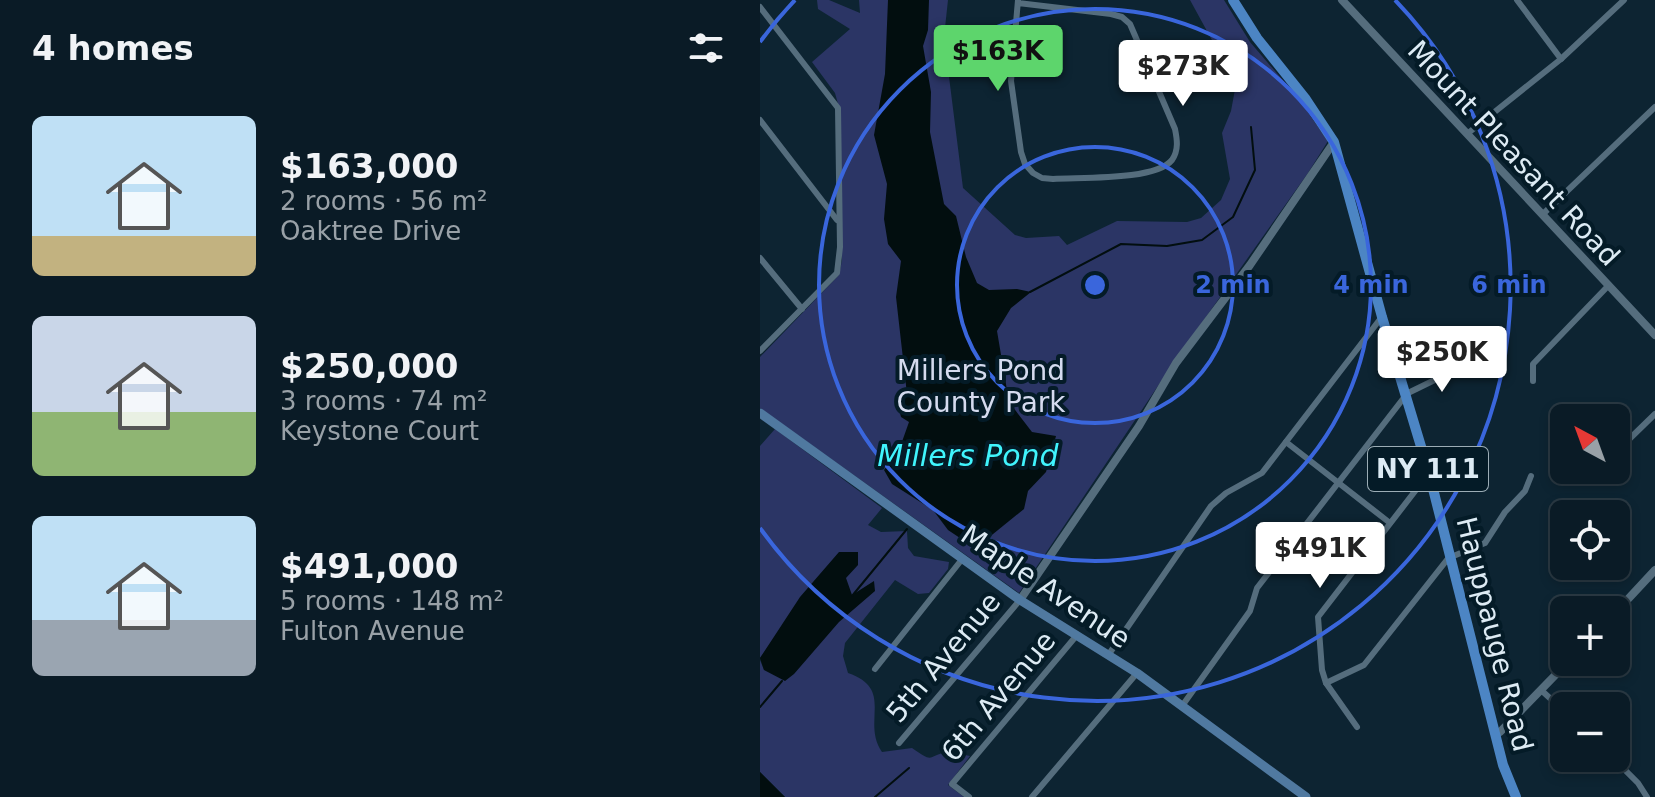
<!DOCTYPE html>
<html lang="en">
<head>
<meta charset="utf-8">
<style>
  :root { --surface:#0a1b26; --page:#182832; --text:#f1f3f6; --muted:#99a1a7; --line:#2a3943; --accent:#5dd56c }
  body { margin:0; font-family:"DejaVu Sans",sans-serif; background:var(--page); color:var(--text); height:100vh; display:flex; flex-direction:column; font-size:30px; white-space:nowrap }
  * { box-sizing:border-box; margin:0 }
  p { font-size:26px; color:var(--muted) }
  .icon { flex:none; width:44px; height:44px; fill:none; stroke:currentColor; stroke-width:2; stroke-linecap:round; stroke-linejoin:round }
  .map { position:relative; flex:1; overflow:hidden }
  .drawer { display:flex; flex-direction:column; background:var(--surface); width:760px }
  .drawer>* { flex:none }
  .needle { width:52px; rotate:319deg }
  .controls { position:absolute; left:790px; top:404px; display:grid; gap:16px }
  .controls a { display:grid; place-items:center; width:80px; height:80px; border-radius:12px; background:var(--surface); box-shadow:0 4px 12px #0003,0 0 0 2px var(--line); font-size:40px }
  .price { position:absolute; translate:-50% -68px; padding:0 18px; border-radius:8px; background:#fff; color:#222; font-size:26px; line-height:52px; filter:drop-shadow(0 2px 4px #0008) }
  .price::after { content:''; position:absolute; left:50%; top:48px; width:24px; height:18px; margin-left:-12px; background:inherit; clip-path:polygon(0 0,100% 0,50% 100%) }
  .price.active { background:var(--accent); color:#111 }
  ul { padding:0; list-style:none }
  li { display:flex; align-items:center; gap:24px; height:200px; padding:0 32px }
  li span { display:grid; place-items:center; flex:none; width:224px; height:160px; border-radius:12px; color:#555 }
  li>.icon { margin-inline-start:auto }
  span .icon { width:96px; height:96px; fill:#fffc; stroke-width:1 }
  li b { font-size:34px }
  h2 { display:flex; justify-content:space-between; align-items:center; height:96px; padding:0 32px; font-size:34px }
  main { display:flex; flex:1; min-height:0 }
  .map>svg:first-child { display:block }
</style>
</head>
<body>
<main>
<section class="drawer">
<h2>4 homes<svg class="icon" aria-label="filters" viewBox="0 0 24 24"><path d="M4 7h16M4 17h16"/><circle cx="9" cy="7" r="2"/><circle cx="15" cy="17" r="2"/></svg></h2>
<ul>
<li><span style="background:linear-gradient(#bfe0f5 75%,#c2b280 0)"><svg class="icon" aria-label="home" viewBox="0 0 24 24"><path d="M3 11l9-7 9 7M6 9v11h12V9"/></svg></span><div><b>$163,000</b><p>2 rooms · 56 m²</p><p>Oaktree Drive</p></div></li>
<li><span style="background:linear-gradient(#c9d6e8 60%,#8fb573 0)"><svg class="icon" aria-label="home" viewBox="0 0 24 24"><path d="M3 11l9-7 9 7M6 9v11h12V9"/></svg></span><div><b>$250,000</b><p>3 rooms · 74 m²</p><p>Keystone Court</p></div></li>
<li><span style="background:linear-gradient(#bfe0f5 65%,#9aa5b1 0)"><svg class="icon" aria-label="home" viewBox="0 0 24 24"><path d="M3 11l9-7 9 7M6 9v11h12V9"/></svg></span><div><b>$491,000</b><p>5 rooms · 148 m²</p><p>Fulton Avenue</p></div></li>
</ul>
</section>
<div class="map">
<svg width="895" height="797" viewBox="0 0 895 797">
  <rect width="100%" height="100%" fill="#0d2432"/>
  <!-- green -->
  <g fill="#2b3565">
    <polygon points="57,0 69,0 100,13 99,0 188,0 184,37 203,188 255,235 266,238 299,236 307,245 357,221 427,222 441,218 461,200 470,179 462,133 471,111 476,84 430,0 464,0 490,42 538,98 568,141 548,173 414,362 259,593 0,408 0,357 79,275 82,260 80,111 75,93 52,62 90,29 58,9"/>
    <path d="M15 429 122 508 108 525 121 532 147 531 148 548 154 556 189 562 188 569 169 593 158 594 135 580 85 643 83 656 88 673C135 689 101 722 122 752L152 748C176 765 166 755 189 752 195 752 204 755 210 756L188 785 204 797H25L0 772V660L4 670 39 603 0 658V446Z"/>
  </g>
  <!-- water -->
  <g fill="#020e0f">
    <polygon points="128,0 169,0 168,30 163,46 171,92 170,132 184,204 196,216 206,257 217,283 229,290 257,289 271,292 251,308 237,331 249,402 272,432 296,436 286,472 268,491 264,509 222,543 209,544 188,530 173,510 132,484 124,470 138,453 149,422 141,417 139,409 147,394 136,297 141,261 128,244 124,219 127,184 114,135 125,74"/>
    <polygon points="79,552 98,552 98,565 86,578 92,595 114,581 115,591 79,622 34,674 25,681 4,670 0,658 40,597"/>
    <polygon points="0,772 25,797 0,797"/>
  </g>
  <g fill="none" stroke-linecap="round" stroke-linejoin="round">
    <!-- stream -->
    <g stroke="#020e0f" stroke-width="2">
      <polyline points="270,292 361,244 407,246 442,240 473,217 495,170 491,127"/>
      <polyline points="92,596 147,529"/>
      <polyline points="0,707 22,681"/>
      <polyline points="115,797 149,768"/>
    </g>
    <!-- minor -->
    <g stroke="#556d7d" stroke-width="6">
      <polyline points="757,0 801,59"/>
      <path d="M258 3 351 14 362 17 370 24 415 129C417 139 419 150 412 160 395 181 320 177 293 179L282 178 273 173 265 164 261 152 251 81 258 0"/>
      <polyline points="0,7 78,108 80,247 77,273 0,351"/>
      <polyline points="0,120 77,220"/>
      <polyline points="707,134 801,59 864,0"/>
      <polyline points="783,214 895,107"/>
      <polyline points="0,258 42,309"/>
      <polyline points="773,381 773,364 848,286"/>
      <polyline points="646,394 691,372 698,365"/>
      <polyline points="526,442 630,523"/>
      <polyline points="856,452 895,414"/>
      <polyline points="691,557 725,543 745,512 765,491 771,476"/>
      <polyline points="349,654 451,506 466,493 502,473 621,318"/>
      <polyline points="115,669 203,558"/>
      <polyline points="566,683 604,665 690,556"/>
      <polyline points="781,690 804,711"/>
      <polyline points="422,706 490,611 497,588 646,395"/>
      <polyline points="597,727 566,683 562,670 558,617 669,473"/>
      <polyline points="139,743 260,600"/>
      <polyline points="853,758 878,783 887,797"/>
      <polyline points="209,797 192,784 317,635"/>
      <polyline points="272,797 377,673"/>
    </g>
    <!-- tertiary -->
    <g stroke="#556d7d" stroke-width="8">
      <polyline points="582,0 895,335"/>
      <polyline points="260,600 379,426 416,363 490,265 574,142"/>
      <polyline points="856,612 895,570"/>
      <polyline points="735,734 740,732 808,662"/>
    </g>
    <!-- secondary -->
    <polyline stroke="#5079a0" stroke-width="9" points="0,413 260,600 377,673 546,797"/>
    <!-- primary -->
    <polyline stroke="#4c85c4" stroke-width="10" points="473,0 497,38 545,98 574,142 622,317 669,473 743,765 756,797"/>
  </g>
  <!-- distance rings -->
  <g fill="none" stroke="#3a66dc" stroke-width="4">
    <circle cx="335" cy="285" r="138"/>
    <circle cx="335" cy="285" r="276"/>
    <path d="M0 42A414 414 0 0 1 35 0M635 0A414 414 0 1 1 0 528"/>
  </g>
  <g text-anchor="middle" stroke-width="8" stroke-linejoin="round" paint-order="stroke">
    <!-- shield labels -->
    <rect fill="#041b27" stroke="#9cadb6" stroke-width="2" x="608" y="447" width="120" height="44" rx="6"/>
    <g font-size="26" font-weight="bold" fill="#ddebf4">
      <text x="668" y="478">NY 111</text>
    </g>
    <!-- street labels -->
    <g font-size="28" fill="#ddebf4" stroke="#041b27">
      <text transform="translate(754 153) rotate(47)" y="10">Mount Pleasant Road</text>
      <text transform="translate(286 586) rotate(34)" y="10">Maple Avenue</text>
      <text transform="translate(735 634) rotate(76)" y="10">Hauppauge Road</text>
      <text transform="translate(183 657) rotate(-50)" y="10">5th Avenue</text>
      <text transform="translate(238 696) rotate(-50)" y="10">6th Avenue</text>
    </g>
    <!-- park labels -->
    <g font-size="28" fill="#d5dbef" stroke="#041b27">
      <text x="221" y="380">Millers Pond<tspan x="221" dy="32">County Park</tspan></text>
    </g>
    <!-- water labels -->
    <g font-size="30" font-style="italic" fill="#40f4fd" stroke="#041b27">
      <text x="208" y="466">Millers Pond</text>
    </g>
  </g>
  <circle cx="335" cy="285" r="12" fill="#3a66dc" stroke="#041b27" stroke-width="4"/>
  <g font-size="24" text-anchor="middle" font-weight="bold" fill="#3a66dc" stroke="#041b27" stroke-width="8" stroke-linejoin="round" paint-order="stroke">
    <text x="473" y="293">2 min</text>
    <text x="611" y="293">4 min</text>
    <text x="749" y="293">6 min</text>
  </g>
</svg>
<div class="controls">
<a><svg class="needle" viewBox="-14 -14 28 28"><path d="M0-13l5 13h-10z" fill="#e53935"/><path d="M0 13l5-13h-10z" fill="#99a1a7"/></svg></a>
<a><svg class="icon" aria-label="locate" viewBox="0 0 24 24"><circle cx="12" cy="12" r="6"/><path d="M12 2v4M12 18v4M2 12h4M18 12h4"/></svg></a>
<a>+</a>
<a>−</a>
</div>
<b class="price active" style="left:238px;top:93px">$163K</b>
<b class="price" style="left:423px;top:108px">$273K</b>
<b class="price" style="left:682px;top:394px">$250K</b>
<b class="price" style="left:560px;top:590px">$491K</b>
</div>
</main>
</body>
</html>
